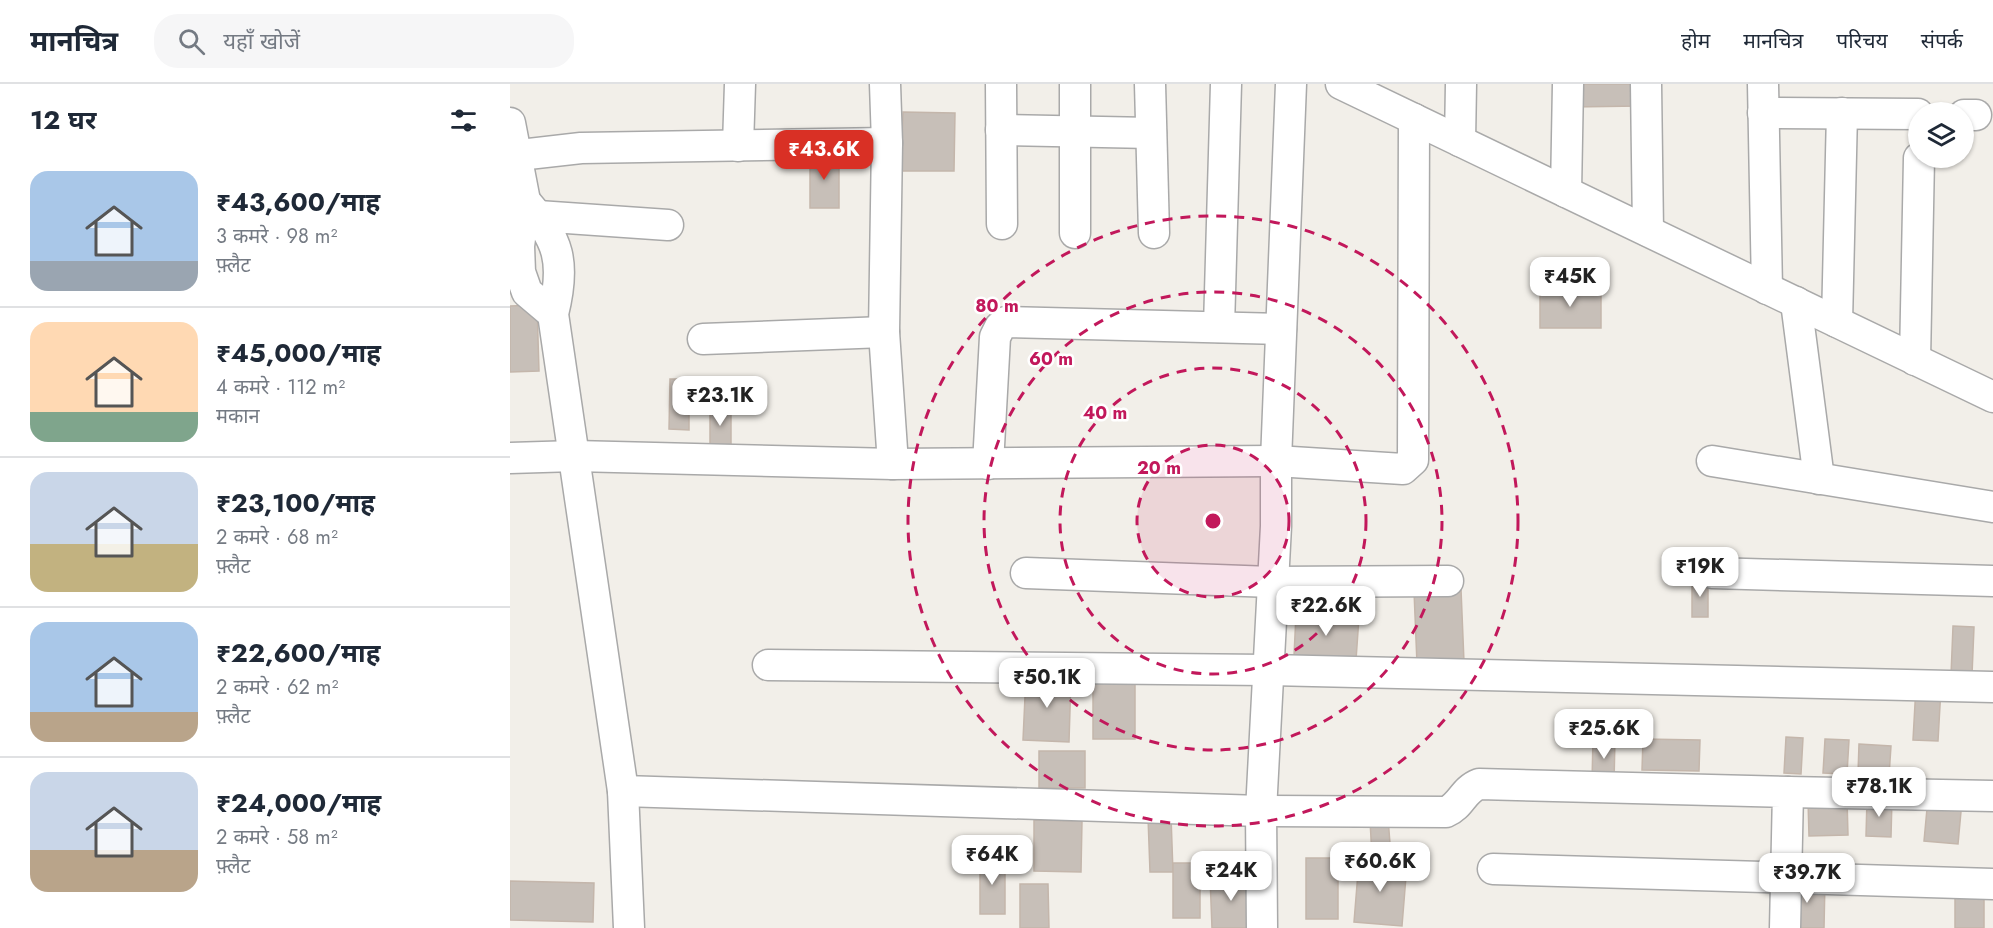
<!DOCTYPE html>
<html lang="hi">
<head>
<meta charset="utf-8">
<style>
  :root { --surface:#fff; --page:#f6f6f7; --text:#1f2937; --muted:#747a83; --line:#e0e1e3; --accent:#d93025 }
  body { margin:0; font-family:Jost,"Noto Sans Devanagari",sans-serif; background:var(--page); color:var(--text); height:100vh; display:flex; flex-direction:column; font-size:22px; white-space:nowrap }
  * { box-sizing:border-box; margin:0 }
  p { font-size:20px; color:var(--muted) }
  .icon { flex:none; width:33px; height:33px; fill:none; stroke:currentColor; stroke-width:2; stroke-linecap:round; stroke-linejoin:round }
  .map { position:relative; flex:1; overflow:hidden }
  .details { display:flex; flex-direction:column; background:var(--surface); width:510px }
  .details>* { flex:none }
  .fabs { position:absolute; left:1398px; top:18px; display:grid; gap:12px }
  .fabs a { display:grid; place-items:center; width:66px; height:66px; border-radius:50%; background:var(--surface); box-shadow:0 2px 4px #0004; font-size:30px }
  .price { position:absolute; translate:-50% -51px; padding:0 14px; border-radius:12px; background:#fff; color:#222; font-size:20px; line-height:39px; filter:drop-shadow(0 2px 3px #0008) }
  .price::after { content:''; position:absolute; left:50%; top:36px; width:18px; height:14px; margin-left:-9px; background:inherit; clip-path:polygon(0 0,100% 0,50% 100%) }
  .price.active { background:var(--accent); color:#fff }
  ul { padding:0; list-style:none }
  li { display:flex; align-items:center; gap:18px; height:150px; padding:0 30px }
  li+li { border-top:2px solid var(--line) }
  li span { display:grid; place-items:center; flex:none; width:168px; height:120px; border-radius:18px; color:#555 }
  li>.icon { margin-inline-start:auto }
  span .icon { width:72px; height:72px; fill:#fffc; stroke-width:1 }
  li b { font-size:26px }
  h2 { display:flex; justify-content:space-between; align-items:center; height:72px; padding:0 30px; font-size:26px }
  header { display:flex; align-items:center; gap:36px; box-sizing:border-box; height:84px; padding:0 30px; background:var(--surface); border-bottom:2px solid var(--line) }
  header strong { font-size:28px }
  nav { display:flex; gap:33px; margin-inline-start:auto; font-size:21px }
  .search { width:420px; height:54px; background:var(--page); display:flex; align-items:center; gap:15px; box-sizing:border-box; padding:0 21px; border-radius:24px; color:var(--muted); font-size:22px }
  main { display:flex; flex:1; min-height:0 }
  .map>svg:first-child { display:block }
</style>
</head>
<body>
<header>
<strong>मानचित्र</strong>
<div class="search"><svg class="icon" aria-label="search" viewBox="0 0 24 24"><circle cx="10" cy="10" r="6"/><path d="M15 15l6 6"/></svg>यहाँ खोजें</div>
<nav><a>होम</a><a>मानचित्र</a><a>परिचय</a><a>संपर्क</a></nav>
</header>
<main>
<section class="details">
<h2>12 घर<svg class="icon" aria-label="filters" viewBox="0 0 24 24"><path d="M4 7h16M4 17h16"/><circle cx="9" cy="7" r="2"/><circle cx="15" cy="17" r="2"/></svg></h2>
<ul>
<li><span style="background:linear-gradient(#a9c7e8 75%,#9aa5b1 0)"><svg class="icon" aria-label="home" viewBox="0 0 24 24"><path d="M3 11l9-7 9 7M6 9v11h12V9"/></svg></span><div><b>₹43,600/माह</b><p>3 कमरे · 98 m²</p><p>फ़्लैट</p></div></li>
<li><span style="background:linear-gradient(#ffd9b3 75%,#7fa58c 0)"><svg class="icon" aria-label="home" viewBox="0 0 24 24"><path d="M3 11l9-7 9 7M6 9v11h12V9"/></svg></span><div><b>₹45,000/माह</b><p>4 कमरे · 112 m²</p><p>मकान</p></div></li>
<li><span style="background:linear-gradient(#c9d6e8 60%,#c2b280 0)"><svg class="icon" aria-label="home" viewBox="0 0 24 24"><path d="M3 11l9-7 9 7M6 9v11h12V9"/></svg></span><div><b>₹23,100/माह</b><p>2 कमरे · 68 m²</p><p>फ़्लैट</p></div></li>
<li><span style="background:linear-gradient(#a9c7e8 75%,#b9a48a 0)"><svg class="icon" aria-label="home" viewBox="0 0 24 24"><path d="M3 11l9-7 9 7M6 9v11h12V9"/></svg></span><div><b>₹22,600/माह</b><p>2 कमरे · 62 m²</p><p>फ़्लैट</p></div></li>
<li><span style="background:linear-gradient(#c9d6e8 65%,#b9a48a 0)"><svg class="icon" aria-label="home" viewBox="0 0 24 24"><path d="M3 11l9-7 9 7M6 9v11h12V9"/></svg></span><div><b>₹24,000/माह</b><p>2 कमरे · 58 m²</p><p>फ़्लैट</p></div></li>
</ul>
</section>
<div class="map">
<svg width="1483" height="844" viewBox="0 0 1483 844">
  <rect width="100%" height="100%" fill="#f2efe9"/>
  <!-- building -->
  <g fill="#c7bfb8" stroke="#c4b6ab" stroke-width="1.5">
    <polygon points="1062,0 1129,0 1129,22 1062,23"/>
    <polygon points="393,28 445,29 444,87 391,87"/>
    <rect x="300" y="69" width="29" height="55"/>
    <rect x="1030" y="203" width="61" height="41"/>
    <polygon points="27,221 29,287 0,288 0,222"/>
    <polygon points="160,295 179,295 179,346 159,345"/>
    <rect x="200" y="323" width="21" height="40"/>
    <rect x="1182" y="496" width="16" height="37"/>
    <polygon points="951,505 954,578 907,580 904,507"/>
    <polygon points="786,530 849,533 846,576 784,572"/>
    <polygon points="1443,542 1464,543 1462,591 1441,591"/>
    <polygon points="516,591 561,593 559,658 513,656"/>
    <rect x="583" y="593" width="42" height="62"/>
    <polygon points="1406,602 1431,604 1428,657 1403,656"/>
    <polygon points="1276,653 1293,654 1291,690 1274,689"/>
    <polygon points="1083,654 1105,654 1104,699 1082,698"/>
    <polygon points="1133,655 1190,656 1189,687 1132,686"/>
    <polygon points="1315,655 1339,656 1337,690 1313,689"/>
    <polygon points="1349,660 1381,662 1379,692 1348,690"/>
    <rect x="529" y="667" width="46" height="37"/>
    <polygon points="1418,714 1452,717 1448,760 1414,757"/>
    <polygon points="1337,715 1338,751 1299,752 1298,716"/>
    <polygon points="1357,715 1382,715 1381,753 1356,752"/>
    <polygon points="661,732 663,788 640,788 638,733"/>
    <polygon points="878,734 881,772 862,773 860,736"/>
    <polygon points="524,736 572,737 571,788 524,787"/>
    <rect x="796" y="774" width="32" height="61"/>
    <rect x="470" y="775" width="25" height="55"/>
    <polygon points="849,776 897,780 892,842 844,838"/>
    <rect x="663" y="779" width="27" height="55"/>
    <polygon points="739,792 741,844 702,844 700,793"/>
    <polygon points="1280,796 1315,797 1314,844 1279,844"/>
    <polygon points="0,797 84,799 83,838 0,836"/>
    <polygon points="510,800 538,800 539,844 510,844"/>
    <rect x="1445" y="806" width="29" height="38"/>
  </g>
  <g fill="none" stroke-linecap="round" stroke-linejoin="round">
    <!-- minor casing -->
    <g stroke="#a9a9a9" stroke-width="33">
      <g id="minor">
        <polyline points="375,0 377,59 374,248 383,380"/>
        <polyline points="491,0 492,140"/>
        <polyline points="565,0 565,149"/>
        <polyline points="640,0 644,149"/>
        <polyline points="831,0 1483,313"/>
        <polyline points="1136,0 1138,147"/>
        <polyline points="1253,0 1257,205"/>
        <polyline points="1253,29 1408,30"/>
        <polyline points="1454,31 1466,31"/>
        <polyline points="0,39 15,117 9,162 10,188 17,208 43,230"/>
        <polyline points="491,46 641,49"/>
        <polyline points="950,57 951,0"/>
        <polyline points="228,62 230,0"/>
        <polyline points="0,72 71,64 377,59"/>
        <polyline points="1056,108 1058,0"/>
        <path d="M15 117C49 156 56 178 43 230L113 707 119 844"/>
        <polyline points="28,132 158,141"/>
        <polyline points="1286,218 1309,395"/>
        <polyline points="1327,238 1332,29"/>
        <polyline points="709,243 716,0"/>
        <polyline points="193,255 374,248"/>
        <polyline points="1405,276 1409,74"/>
        <polyline points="0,374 65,372 383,380 766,377 893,385 903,376 904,35"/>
        <polyline points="1202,377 1483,423"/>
        <polyline points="478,380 485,253 490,243 496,238 771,245"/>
        <polyline points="516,489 763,498 938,497"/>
        <polyline points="1202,489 1483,497"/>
        <polyline points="258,581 757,586 1483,603"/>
        <path d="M113 707 751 727 936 728C951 722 953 706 969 700L1278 708 1275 844"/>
        <polyline points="1278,708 1483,712"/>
        <polyline points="983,785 1483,800"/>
        <polyline points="752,844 751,727 766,442 766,377 781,0"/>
      </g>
    </g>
    <!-- minor -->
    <use href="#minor" stroke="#fff" stroke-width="30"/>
  </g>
  <!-- distance rings -->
  <circle cx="703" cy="437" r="76" fill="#c2185b" fill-opacity=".12"/>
  <g fill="none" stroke="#c2185b" stroke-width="3" stroke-dasharray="10 8">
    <circle cx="703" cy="437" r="76"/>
    <circle cx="703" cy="437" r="153"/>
    <circle cx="703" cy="437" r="229"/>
    <circle cx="703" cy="437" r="305"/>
  </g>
  <circle cx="703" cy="437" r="9" fill="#c2185b" stroke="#fff" stroke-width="3"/>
  <g font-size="18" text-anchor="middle" font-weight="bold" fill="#c2185b" stroke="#fff" stroke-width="5" stroke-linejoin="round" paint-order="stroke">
    <text x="487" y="228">80 m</text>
    <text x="541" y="281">60 m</text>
    <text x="595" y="335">40 m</text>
    <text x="649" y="390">20 m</text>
  </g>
</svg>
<div class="fabs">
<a><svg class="icon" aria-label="layers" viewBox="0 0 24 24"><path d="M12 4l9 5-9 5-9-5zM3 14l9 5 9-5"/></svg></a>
</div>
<b class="price active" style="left:314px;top:97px">₹43.6K</b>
<b class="price" style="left:1060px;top:224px">₹45K</b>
<b class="price" style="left:210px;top:343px">₹23.1K</b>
<b class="price" style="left:1190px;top:514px">₹19K</b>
<b class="price" style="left:816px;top:553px">₹22.6K</b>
<b class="price" style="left:537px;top:625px">₹50.1K</b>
<b class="price" style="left:1094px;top:676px">₹25.6K</b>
<b class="price" style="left:1369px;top:734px">₹78.1K</b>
<b class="price" style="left:482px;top:802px">₹64K</b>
<b class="price" style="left:870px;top:809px">₹60.6K</b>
<b class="price" style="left:721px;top:818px">₹24K</b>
<b class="price" style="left:1297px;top:820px">₹39.7K</b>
</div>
</main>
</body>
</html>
